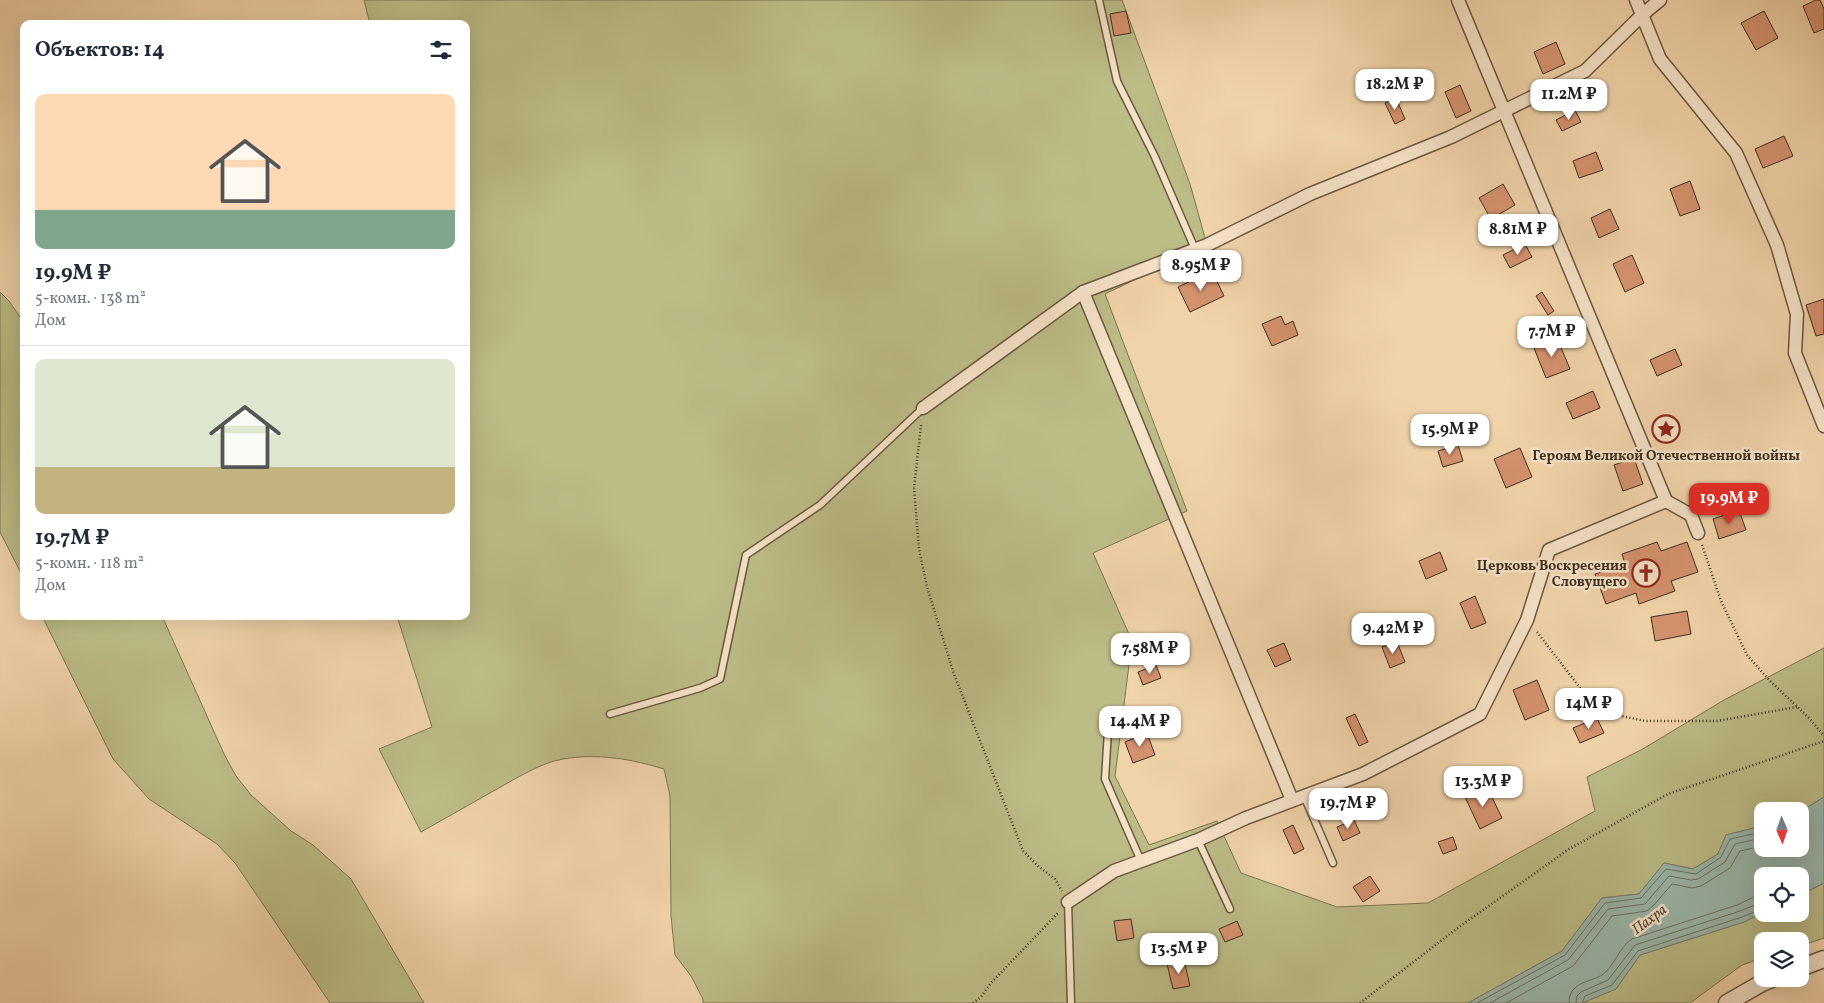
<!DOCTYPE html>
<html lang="ru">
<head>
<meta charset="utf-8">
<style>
  :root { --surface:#fff; --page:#f2f2f3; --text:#1f2937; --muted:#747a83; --line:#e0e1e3; --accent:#d93025 }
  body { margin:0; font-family:Vollkorn,serif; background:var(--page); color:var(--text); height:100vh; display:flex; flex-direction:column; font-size:19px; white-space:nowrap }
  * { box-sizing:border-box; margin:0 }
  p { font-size:16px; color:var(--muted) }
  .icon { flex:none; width:28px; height:28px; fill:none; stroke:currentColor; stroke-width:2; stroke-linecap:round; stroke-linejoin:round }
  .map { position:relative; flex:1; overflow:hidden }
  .details { position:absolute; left:20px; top:20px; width:450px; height:600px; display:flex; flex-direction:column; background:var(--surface); border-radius:10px; box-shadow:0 5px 20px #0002 }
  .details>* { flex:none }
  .needle { width:32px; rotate:178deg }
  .controls { position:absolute; left:1754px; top:802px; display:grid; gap:10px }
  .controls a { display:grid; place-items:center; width:55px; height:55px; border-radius:10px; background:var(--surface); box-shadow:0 5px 20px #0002; font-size:25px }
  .price { position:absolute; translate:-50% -42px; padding:0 11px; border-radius:10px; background:#fff; color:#222; font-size:16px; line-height:32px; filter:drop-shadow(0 1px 2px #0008) }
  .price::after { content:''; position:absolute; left:50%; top:30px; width:15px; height:11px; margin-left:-8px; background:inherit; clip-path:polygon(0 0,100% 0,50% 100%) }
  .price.active { background:var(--accent); color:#fff }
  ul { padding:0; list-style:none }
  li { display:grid; align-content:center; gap:10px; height:265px; padding:0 15px }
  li+li { border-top:1px solid var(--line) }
  li span { display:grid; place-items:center; height:155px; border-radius:10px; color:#555 }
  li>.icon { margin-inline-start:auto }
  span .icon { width:90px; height:90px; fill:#fffc; stroke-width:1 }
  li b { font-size:21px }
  h2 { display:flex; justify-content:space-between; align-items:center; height:60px; padding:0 15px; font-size:21px }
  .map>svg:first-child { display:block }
</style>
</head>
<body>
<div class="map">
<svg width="1824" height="1003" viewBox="0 0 1824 1003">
  <rect width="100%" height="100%" fill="#f1d3aa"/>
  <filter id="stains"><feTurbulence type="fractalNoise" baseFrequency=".004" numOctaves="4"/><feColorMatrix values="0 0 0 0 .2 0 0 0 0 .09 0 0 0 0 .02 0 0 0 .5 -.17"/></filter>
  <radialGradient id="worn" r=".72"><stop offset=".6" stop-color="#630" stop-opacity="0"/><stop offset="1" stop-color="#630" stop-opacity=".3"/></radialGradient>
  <!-- green -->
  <g fill="#bcbc87" stroke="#7d7652">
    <path d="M364 0H1122L1190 184 1207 245 1105 294 1187 511 1093 553 1132 641 1115 776 1149 845 1217 821 1241 873 1337 907 1428 903 1595 811 1587 777 1641 750 1724 700 1824 648V797L1800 812 1762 811V826L1726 835 1718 854 1693 869 1664 863 1639 894 1602 898 1562 951 1468 1003H703V999L691 976 675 955 671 916 670 796 664 769C632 759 597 753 563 759 540 763 517 778 497 789 472 803 446 818 421 832L379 749 432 727 397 616H466V24H370Z"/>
    <polygon points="0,292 9,301 24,323 24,579 0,532"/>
    <polygon points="42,616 162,616 224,754 236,776 251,795 291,831 313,845 351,879 424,1003 330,1003 235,863 217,844 149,799 113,759"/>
    <polygon points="1824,883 1824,938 1800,946 1800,941 1762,941 1762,958 1742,965 1690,1003 1582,1003 1616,989 1640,955 1744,922 1762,913 1800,914 1800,895"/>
  </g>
  <!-- water -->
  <polygon fill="#9bb7ab" stroke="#768173" points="1824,797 1824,883 1800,895 1800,876 1762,876 1762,913 1744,922 1640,955 1616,989 1582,1003 1468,1003 1562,951 1602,898 1639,894 1664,863 1693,869 1718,854 1726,835 1762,826 1762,849 1800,849 1800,812"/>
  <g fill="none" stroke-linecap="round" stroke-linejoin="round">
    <!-- shore -->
    <g stroke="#6c7464" stroke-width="1">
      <polyline points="1477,1003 1565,955 1605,903 1641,898 1666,869 1696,874 1721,857 1730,839 1762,832"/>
      <polyline points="1490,1003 1568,960 1608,909 1645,904 1669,876 1691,880 1698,879 1725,862 1735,844 1762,838"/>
      <polyline points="1506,1003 1573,966 1612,916 1647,911 1653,906 1672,884 1692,888 1701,886 1730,868 1740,851 1762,846"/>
      <path d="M1569 1003C1569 982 1588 983 1602 975 1614 967 1619 947 1632 939L1737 905 1756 896 1762 895"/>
      <polyline points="1576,1003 1577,996 1581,992 1608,980 1635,945 1740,911 1762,902"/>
      <polyline points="1582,1003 1585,996 1612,985 1638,951 1742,917 1762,909"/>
    </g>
  </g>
  <!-- building -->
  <g fill="#d5926f" stroke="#3e301e">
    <polygon points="1816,0 1820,0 1824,9 1824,29 1814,33 1803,6"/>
    <polygon points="1126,11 1131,33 1114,36 1110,14"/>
    <polygon points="1764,11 1778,38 1756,50 1741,23"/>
    <polygon points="1556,42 1565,64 1543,74 1534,52"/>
    <polygon points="1460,85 1471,111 1456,118 1445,92"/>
    <polygon points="1396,98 1405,119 1395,124 1385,103"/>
    <polygon points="1575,110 1581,122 1562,131 1556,120"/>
    <polygon points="1784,136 1793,156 1763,168 1755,149"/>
    <polygon points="1596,152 1603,170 1579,178 1573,161"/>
    <polygon points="1690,181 1700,209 1680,216 1670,189"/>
    <polygon points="1503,184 1515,205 1491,219 1479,198"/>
    <polygon points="1610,209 1619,229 1599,238 1591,218"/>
    <polygon points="1525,244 1532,257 1510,268 1503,255"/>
    <polygon points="1632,255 1644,283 1625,292 1613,264"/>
    <polygon points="1212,271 1224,296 1190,312 1178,287"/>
    <polygon points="1542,292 1554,311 1548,315 1536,296"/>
    <polygon points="1824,299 1824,334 1816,336 1806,305"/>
    <polygon points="1281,316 1285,325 1293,321 1298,335 1272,346 1262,324"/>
    <polygon points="1557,338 1570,369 1546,378 1534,348"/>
    <polygon points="1675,349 1682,365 1657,376 1650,360"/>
    <polygon points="1593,391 1600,408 1573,419 1566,403"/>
    <polygon points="1458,445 1463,461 1443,467 1438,451"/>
    <polygon points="1520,448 1532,477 1506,488 1494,459"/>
    <polygon points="1634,458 1643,484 1623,491 1614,465"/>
    <polygon points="1739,510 1746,530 1719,539 1713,519"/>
    <polygon points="1657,542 1661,551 1687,542 1698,572 1671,581 1675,591 1639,604 1636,593 1606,604 1595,574 1625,564 1622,554"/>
    <polygon points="1440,552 1447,570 1426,579 1419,561"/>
    <polygon points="1475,596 1486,623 1471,629 1460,603"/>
    <polygon points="1687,611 1691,634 1655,641 1651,617"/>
    <polygon points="1397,642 1405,662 1390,668 1382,647"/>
    <polygon points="1284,643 1291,660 1275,667 1267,650"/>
    <polygon points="1156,665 1161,678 1143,685 1138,672"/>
    <polygon points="1537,680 1549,710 1525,720 1513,690"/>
    <polygon points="1355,714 1368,742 1359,746 1346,718"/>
    <polygon points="1597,718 1604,733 1580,743 1573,728"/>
    <polygon points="1147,733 1155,755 1133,763 1125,742"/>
    <polygon points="1487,787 1502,818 1480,829 1465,797"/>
    <polygon points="1354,820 1360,833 1343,841 1337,827"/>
    <polygon points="1293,825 1304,849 1294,854 1283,830"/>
    <polygon points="1453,837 1457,849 1443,854 1438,842"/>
    <polygon points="1370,876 1380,891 1363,902 1353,887"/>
    <polygon points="1131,919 1134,938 1117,941 1114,921"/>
    <polygon points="1237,921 1243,935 1225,942 1219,929"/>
    <polygon points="1184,960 1190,986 1173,989 1167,964"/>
  </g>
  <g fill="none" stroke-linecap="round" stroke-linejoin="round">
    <!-- service casing -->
    <g stroke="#6b5941" stroke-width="9">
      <g id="service">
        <polyline points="1099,0 1117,81 1154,155 1195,249"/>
        <polyline points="610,714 700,688 720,679 746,555 820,505 923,408"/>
        <polyline points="1109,715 1105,779 1141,861"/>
        <polyline points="1304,796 1333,863"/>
        <polyline points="1198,840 1230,909"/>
        <polyline points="1068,902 1071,1003"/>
      </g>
    </g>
    <!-- minor casing -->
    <g stroke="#6b5941" stroke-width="15">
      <g id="minor">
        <polyline points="1458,0 1666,501 1691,515 1698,533"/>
        <polyline points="1636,0 1660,59 1736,153 1777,245 1797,314 1795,353 1824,426"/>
        <polyline points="1083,292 1292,800"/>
        <polyline points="923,408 1083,292 1207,245 1310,194 1451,137 1585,71 1642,15 1660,0"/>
        <polyline points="1068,902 1114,871 1198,840 1246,818 1363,774 1480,714 1527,620 1549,550 1666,501"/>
      </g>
    </g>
    <!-- tertiary casing -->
    <g stroke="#6b5941" stroke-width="19">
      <g id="tertiary">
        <polyline points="1800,968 1824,959"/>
        <polyline points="1727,1003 1762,983 1772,979"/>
      </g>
    </g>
    <!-- path -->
    <g stroke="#3e301e" stroke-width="2.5" stroke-dasharray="1 2.5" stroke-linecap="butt">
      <polyline points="921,425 914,488 919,549 927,587 954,674 1023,851 1038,866 1055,879 1062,891"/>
      <polyline points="1653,434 1666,429"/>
      <polyline points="1702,545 1721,601 1747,655 1770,681 1809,718 1824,736"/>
      <polyline points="1537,632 1584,693 1616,715 1646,721 1717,721 1797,707"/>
      <polyline points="973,1003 981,997 991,983 1058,913"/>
      <polyline points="1360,1003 1459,927 1569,849 1668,794 1824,741"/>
    </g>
    <!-- service -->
    <use href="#service" stroke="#f6e2c8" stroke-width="6"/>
    <!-- minor -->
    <use href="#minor" stroke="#f6e2c8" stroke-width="12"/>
    <!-- tertiary -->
    <use href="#tertiary" stroke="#f6e2c8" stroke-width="16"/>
  </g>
  <!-- icons -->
  <defs>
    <g id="sight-ring" transform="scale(1.4375)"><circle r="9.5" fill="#f6e2c8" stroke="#8f2418" stroke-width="1.5"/><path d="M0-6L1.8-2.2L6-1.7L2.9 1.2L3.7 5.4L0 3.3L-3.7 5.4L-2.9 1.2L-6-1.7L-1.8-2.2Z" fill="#8f2418"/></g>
    <g id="church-ring" transform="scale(1.4375)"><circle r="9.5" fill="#f6e2c8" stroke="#8f2418" stroke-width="1.5"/><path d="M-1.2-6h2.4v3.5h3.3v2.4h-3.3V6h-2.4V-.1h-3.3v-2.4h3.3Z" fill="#8f2418"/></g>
  </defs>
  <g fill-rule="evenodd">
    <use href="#sight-ring" x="1666" y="429"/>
    <use href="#church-ring" x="1646" y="573"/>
  </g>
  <g text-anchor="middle" stroke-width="5" stroke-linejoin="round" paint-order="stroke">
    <!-- poi labels -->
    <g font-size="14" font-weight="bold" fill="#3e301e" stroke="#f6e2c8">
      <text x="1666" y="460">Героям Великой Отечественной войны</text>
      <text x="1627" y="570" text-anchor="end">Церковь Воскресения<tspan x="1627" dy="16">Словущего</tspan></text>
    </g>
    <!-- water labels -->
    <g font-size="15" font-style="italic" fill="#514b3a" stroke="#f6e2c8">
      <text transform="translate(1649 919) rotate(-37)" y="5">Пахра</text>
    </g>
  </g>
  <rect width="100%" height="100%" filter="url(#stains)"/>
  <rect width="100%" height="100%" fill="url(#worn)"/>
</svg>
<div class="controls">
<a><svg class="needle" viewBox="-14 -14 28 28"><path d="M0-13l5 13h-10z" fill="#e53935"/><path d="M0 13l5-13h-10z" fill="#747a83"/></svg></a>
<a><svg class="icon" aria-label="locate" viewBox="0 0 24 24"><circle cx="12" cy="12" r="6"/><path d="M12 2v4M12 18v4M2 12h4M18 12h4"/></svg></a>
<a><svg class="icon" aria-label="layers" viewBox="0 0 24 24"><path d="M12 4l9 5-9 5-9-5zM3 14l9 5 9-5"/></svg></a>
</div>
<b class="price" style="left:1395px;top:111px">18.2M ₽</b>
<b class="price" style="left:1569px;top:121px">11.2M ₽</b>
<b class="price" style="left:1518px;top:256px">8.81M ₽</b>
<b class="price" style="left:1201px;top:292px">8.95M ₽</b>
<b class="price" style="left:1552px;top:358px">7.7M ₽</b>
<b class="price" style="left:1450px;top:456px">15.9M ₽</b>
<b class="price active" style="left:1729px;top:525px">19.9M ₽</b>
<b class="price" style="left:1393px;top:655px">9.42M ₽</b>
<b class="price" style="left:1150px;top:675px">7.58M ₽</b>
<b class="price" style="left:1589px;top:730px">14M ₽</b>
<b class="price" style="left:1140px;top:748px">14.4M ₽</b>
<b class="price" style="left:1483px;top:808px">13.3M ₽</b>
<b class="price" style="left:1348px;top:830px">19.7M ₽</b>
<b class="price" style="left:1179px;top:975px">13.5M ₽</b>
<section class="details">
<h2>Объектов: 14<svg class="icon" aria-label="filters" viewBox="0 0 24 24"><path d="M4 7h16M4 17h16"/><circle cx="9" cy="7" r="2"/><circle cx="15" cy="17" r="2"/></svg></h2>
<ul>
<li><span style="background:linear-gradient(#ffd9b3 75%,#7fa58c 0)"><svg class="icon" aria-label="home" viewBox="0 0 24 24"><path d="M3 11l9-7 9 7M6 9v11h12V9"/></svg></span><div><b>19.9M ₽</b><p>5-комн. · 138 m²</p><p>Дом</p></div></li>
<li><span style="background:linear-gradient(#dfe7d0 70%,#c2b280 0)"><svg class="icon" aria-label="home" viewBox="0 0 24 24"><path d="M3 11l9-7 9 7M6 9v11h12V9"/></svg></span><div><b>19.7M ₽</b><p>5-комн. · 118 m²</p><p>Дом</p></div></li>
</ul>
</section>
</div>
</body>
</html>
